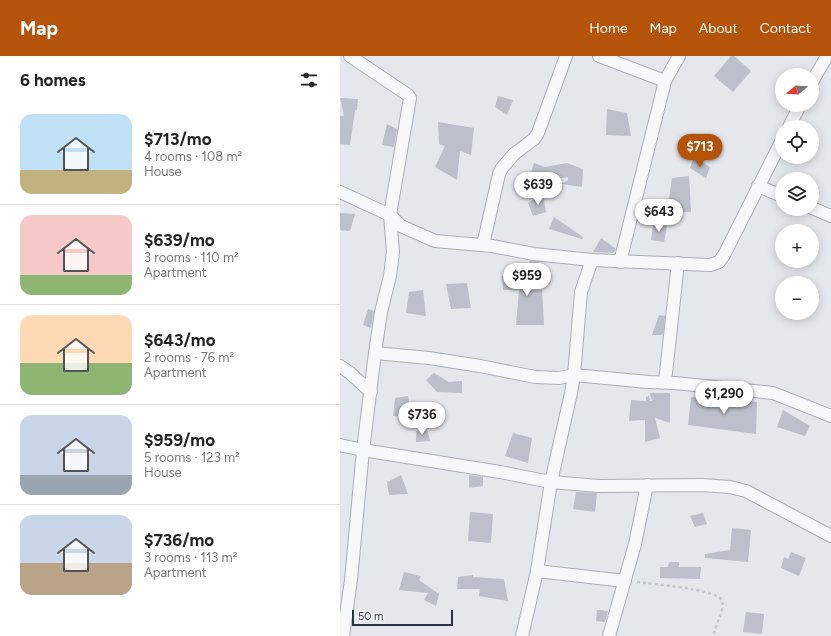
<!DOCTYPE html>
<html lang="en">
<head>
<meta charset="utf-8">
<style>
  :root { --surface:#fff; --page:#f6f6f6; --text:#222; --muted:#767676; --line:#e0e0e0; --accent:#b45309 }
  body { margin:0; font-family:Figtree,sans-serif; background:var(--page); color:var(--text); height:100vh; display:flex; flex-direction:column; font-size:15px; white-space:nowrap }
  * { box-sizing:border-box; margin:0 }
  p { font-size:13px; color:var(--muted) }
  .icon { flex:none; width:22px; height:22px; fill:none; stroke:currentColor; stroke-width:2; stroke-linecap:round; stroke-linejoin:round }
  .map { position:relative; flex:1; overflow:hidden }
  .details { display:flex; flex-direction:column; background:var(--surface); width:340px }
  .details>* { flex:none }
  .needle { width:26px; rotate:252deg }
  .controls { position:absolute; left:435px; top:12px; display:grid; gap:8px }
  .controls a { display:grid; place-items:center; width:44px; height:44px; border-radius:50%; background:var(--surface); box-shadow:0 2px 10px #0003; font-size:20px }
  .scale { position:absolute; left:12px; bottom:10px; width:101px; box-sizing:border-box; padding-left:4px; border:2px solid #2b3445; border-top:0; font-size:11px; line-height:14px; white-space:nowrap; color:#2b3445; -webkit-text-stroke:3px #f4f6f9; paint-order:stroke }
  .price { position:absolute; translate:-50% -34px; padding:0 9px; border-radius:14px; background:#fff; color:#222; font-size:13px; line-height:26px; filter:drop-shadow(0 1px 2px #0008) }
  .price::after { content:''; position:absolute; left:50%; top:24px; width:12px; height:9px; margin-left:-6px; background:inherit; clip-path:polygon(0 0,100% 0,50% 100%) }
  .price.active { background:var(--accent); color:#fff }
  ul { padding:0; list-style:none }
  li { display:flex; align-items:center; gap:12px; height:100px; padding:0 20px }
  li+li { border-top:1px solid var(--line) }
  li span { display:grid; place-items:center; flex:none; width:112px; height:80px; border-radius:12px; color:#555 }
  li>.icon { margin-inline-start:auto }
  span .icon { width:48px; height:48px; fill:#fffc; stroke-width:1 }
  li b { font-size:17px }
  h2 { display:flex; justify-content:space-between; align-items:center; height:48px; padding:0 20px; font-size:17px }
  header { display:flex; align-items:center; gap:24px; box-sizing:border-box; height:56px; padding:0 20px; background:var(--accent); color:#fff }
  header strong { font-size:19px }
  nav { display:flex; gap:22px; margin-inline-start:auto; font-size:14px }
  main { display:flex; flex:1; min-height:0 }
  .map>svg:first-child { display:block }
</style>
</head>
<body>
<header>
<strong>Map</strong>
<nav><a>Home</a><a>Map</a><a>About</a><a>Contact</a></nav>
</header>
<main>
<section class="details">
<h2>6 homes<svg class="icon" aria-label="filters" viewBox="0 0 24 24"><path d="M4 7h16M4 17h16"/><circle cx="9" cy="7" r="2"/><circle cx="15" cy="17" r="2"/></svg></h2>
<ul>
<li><span style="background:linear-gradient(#bfe0f5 70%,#c2b280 0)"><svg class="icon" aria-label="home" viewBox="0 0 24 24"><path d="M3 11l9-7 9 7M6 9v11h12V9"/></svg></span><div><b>$713/mo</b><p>4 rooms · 108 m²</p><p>House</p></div></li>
<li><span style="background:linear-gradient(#f6c9c9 75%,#8fb573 0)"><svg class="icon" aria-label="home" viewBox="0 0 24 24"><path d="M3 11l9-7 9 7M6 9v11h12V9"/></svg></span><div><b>$639/mo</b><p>3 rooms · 110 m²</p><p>Apartment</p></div></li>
<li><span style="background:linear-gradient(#ffd9b3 60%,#8fb573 0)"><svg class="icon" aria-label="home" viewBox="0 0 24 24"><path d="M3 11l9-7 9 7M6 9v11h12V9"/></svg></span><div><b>$643/mo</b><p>2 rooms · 76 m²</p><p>Apartment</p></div></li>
<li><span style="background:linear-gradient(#c9d6e8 75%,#9aa5b1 0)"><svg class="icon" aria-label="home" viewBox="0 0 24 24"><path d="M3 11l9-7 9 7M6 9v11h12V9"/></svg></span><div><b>$959/mo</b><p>5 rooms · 123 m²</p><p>House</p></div></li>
<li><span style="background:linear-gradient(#c9d6e8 60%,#b9a48a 0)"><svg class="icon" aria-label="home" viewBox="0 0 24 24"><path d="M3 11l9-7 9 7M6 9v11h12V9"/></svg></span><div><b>$736/mo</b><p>3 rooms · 113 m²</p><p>Apartment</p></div></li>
</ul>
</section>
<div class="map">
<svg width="491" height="580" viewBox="0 0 491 580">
  <rect width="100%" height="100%" fill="#e4e7ec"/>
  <!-- building -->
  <g fill="#bbc0ca">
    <polygon points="391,0 394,0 411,15 393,36 374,20"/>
    <polygon points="158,40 173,44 167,59 155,51"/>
    <polygon points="0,42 18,43 17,54 15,54 10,89 0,88 0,60 4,60"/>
    <polygon points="267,53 287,57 291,80 266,79"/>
    <polygon points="98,66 134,72 131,99 120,95 117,124 95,111 105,90 99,88"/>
    <polygon points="47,68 57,73 54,91 42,89"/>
    <polygon points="354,101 370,111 366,122 350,112"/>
    <polygon points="194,107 205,111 227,107 243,113 242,131 222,128 228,124 228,121 204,125 189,123"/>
    <polygon points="349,120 351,156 331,156 328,149 332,122"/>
    <polygon points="203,138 206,156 193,160 188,147"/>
    <polygon points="0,157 15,158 10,175 0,174"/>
    <polygon points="214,161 243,181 242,183 209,173"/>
    <polygon points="313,170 327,170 324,186 311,184"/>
    <polygon points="261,182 276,193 274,197 253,196"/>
    <polygon points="190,205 199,206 189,234 202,234 204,269 176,269 179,234 163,234 162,220 183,221"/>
    <polygon points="127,227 131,252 111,253 106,228"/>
    <polygon points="83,234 86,260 66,257 69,236"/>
    <polygon points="28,253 34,255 31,272 23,269"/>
    <polygon points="319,259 325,260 323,279 312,279"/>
    <polygon points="94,317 109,326 122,325 122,337 97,336 86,324"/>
    <polygon points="310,337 330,337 330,367 315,362 320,382 305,386 305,364 289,365 291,344 306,345 306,341 309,340 310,345 312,345"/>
    <polygon points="68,340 72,362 53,360 55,342"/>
    <polygon points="351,341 417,346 416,378 348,369"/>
    <polygon points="443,354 470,370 465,380 437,371"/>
    <polygon points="76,375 88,375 90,385 76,386"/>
    <polygon points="173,377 192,382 188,407 165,400"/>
    <polygon points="61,419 68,438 49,439 47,426"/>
    <polygon points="129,419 143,421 143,430 129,432"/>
    <polygon points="236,436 257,437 255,456 233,453"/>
    <polygon points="130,456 153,458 151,487 128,485"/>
    <polygon points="363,457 367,468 355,471 350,460"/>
    <polygon points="392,472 411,474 408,506 365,502 365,498 390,494"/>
    <polygon points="451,496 466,502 459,520 441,512 444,501 448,503"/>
    <polygon points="329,506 339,506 339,511 361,511 360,523 320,522 320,511 328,511"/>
    <polygon points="64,516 81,520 79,524 99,538 96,550 84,544 88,537 59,534"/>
    <polygon points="133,519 133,521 164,523 168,545 139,540 140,533 117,533 118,521"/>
    <polygon points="257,554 268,555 265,566 256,565"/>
    <polygon points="406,556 424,558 422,578 403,576"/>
  </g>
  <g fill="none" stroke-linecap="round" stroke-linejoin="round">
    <!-- street casing -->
    <g stroke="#a9aeb7" stroke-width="14">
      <g id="street">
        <polyline points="259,0 325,25"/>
        <polyline points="472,26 487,0"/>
        <polyline points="449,71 460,49"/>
        <polyline points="418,130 442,140"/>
        <polyline points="0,136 50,159 61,170 95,185 152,190 194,198 252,204 370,209 379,206 384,199 442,84"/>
        <polyline points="472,152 491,160"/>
        <polyline points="143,189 159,118 162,112 174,98 194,83 198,77 226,0"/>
        <polyline points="280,206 325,25 339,0"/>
        <polyline points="35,297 89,302 140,310 195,321 219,322 234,319 308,326 335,327 433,337 491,360"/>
        <polyline points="0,310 10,317 31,336"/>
        <polyline points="325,326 338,207"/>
        <polyline points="0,389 23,394 160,416 211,426 259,430 362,429 390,431 406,435 491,480"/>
        <polyline points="197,515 285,525"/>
        <polyline points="3,580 11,524 23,394 35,297 41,256 50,220 53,196 50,159 70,42 68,39 10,0"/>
        <polyline points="182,580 197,515 211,426 231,337 234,319 241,236 252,204"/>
        <polyline points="269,580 295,488 307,429"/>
      </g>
    </g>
    <!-- path -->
    <path stroke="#c2c5cb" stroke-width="2.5" stroke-dasharray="3 3" stroke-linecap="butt" d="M297 526C313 528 370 533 380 542 382 545 383 547 383 551L373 580"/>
    <!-- street -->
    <use href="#street" stroke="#f7f8fa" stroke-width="12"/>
  </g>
</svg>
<div class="controls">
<a><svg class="needle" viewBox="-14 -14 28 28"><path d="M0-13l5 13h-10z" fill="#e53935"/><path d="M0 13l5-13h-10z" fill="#767676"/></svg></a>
<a><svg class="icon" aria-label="locate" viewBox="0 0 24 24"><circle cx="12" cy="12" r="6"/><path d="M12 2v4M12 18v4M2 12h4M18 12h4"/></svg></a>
<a><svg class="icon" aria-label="layers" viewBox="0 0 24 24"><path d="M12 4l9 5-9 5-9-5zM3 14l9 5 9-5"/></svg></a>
<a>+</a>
<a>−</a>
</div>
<div class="scale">50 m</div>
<b class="price active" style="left:360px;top:112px">$713</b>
<b class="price" style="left:198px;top:150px">$639</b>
<b class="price" style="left:319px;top:177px">$643</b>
<b class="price" style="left:187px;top:241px">$959</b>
<b class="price" style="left:384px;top:359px">$1,290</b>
<b class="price" style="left:82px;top:380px">$736</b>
</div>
</main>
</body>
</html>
